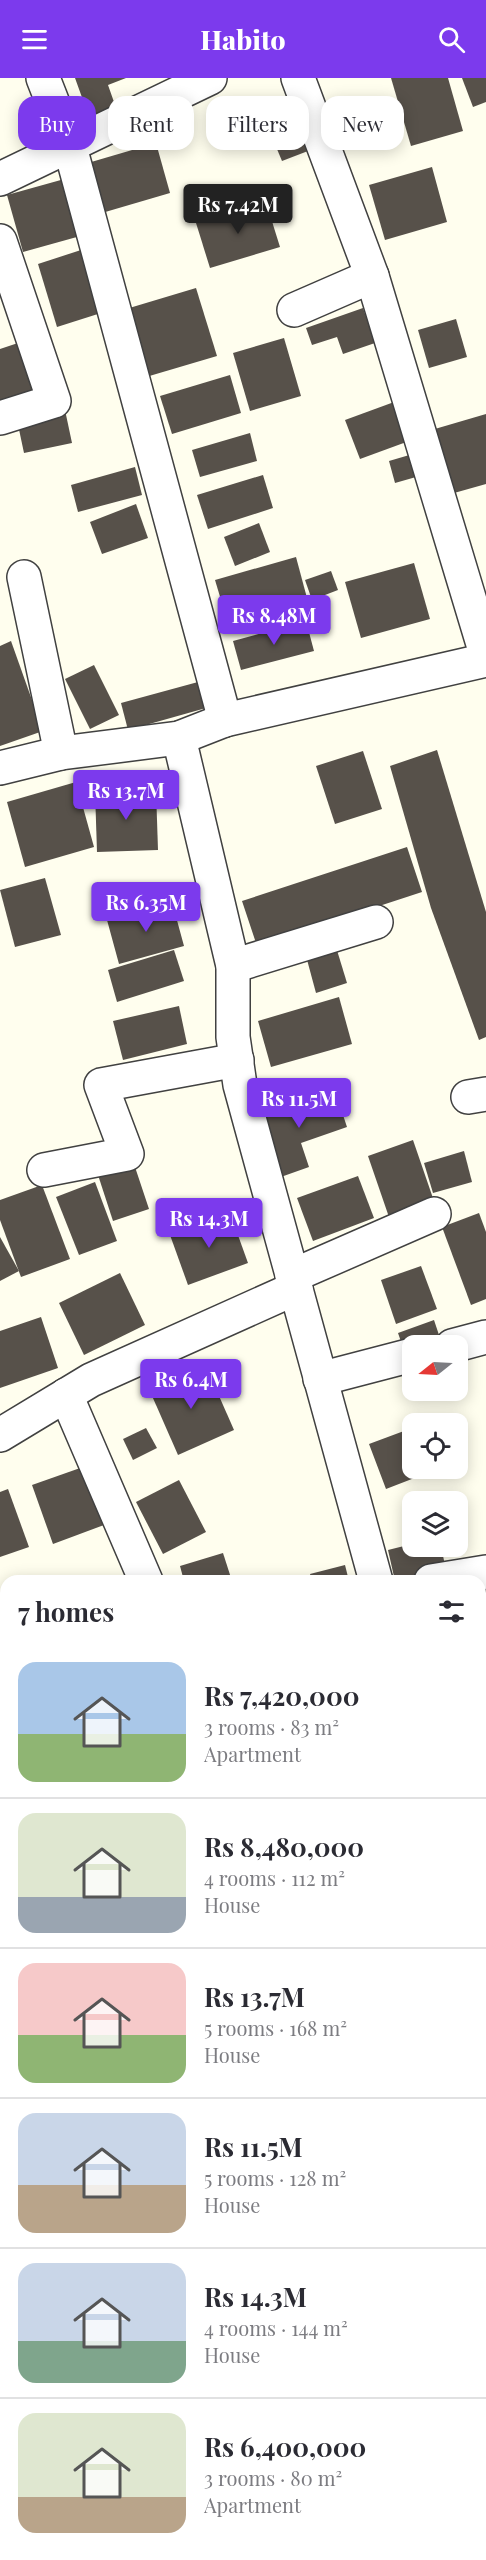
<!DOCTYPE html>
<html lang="en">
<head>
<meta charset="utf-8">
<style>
  :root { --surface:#fff; --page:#f7f7f7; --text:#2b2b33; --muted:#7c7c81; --line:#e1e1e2; --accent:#7c3aed }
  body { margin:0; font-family:"Playfair Display",serif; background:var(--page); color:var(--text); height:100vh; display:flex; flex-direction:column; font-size:22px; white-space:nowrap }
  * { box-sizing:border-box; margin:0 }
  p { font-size:20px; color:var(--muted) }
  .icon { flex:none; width:33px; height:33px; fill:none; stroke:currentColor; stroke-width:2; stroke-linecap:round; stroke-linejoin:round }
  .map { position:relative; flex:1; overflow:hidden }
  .panel { position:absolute; left:0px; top:1497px; width:486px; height:986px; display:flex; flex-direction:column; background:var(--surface); border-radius:18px 18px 0 0; box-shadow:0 3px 15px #0003 }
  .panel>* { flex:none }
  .hud { position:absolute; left:18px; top:18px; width:450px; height:54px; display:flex; gap:12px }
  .needle { width:39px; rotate:252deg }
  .tools { position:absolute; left:402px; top:1257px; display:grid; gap:12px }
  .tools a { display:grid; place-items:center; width:66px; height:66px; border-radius:12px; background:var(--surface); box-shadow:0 3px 15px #0003; font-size:30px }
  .price { position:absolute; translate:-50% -51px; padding:0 14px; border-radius:6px; background:var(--accent); color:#fff; font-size:20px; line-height:39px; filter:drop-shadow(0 2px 3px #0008) }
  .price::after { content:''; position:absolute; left:50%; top:36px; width:18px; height:14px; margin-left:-9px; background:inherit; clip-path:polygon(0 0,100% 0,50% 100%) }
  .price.on { background:#222; color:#fff }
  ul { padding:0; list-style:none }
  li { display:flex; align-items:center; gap:18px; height:150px; padding:0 18px }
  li+li { border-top:2px solid var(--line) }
  li span { display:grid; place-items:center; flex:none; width:168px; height:120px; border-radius:18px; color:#555 }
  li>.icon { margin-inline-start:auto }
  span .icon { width:72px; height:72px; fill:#fffc; stroke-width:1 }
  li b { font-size:26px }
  h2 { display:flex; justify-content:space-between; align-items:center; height:72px; padding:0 18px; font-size:26px }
  .pill { padding:0 21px; border-radius:18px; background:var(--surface); box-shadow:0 3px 15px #0003; font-size:21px; line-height:54px }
  .pill.on { background:var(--accent); color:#fff }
  header { display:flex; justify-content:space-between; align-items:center; height:78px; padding:0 18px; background:var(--accent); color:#fff; font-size:27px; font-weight:800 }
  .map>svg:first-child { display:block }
</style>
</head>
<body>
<header><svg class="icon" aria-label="menu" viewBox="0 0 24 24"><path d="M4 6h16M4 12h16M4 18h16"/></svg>Habito<svg class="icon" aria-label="search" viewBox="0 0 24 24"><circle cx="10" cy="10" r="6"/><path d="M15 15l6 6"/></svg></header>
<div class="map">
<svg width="486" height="2482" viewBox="0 0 486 2482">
  <rect width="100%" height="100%" fill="#fffeee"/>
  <!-- building -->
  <g fill="#57514a">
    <polygon points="75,0 126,0 108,7 120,41 93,50"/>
    <polygon points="391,0 448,0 463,53 411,68"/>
    <polygon points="462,0 486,0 486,24 473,29"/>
    <polygon points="295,41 308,73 282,83 269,52"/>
    <polygon points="156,65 170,115 95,137 81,87"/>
    <polygon points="432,89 447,144 385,162 369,107"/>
    <polygon points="68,100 84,157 23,174 7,117"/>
    <polygon points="266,124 280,169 210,190 196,145"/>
    <polygon points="81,172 101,235 57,249 38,186"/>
    <polygon points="196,210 217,278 146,299 126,231"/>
    <polygon points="363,230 375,265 343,276 337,259 312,267 306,250"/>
    <polygon points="456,241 467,279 429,290 418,252"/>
    <polygon points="284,260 301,318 250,333 233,275"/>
    <polygon points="27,262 45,311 0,327 0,271"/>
    <polygon points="230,297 241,335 172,356 160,318"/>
    <polygon points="405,320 420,359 360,381 345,342"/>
    <polygon points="65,332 72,365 24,375 17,342"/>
    <polygon points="486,336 486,406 447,417 428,353"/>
    <polygon points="250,355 257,383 200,399 192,372"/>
    <polygon points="423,373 430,395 395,405 389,383"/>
    <polygon points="135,389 142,417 78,434 71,407"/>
    <polygon points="263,397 273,430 208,451 197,417"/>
    <polygon points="136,426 148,460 102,476 90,444"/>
    <polygon points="259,445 270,474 235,488 224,459"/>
    <polygon points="296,479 307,520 227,542 215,502"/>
    <polygon points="414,485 430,541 361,560 345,504"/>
    <polygon points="331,493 338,512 312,522 305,502"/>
    <polygon points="306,543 314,573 241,592 233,563"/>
    <polygon points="11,563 43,653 0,668 0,568"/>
    <polygon points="94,587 119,637 90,651 65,601"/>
    <polygon points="198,604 206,630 128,652 121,625"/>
    <polygon points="437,672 486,834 486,959 479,962 431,830 390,688"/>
    <polygon points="363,673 382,731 335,746 316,688"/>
    <polygon points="76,704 94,769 25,789 7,724"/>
    <polygon points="156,712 158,772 97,774 95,713"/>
    <polygon points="407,769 422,814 257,868 242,823"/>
    <polygon points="45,800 61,857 15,869 0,812"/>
    <polygon points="172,824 184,868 119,886 107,842"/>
    <polygon points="336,869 347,905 316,915 306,878"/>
    <polygon points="174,872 184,903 117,924 108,892"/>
    <polygon points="339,919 352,966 271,989 258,943"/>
    <polygon points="179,928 187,966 123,982 113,943"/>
    <polygon points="334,1010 347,1049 301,1065 309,1089 278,1100 256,1037"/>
    <polygon points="413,1062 436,1129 391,1145 368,1078"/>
    <polygon points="464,1073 472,1104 433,1115 424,1085"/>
    <polygon points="134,1086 149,1131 113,1143 98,1097"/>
    <polygon points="358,1098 374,1140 313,1163 297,1120"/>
    <polygon points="95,1104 117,1163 79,1177 56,1119"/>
    <polygon points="42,1107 70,1181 21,1199 0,1142 0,1122"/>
    <polygon points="230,1135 248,1185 188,1207 170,1157"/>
    <polygon points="479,1135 486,1154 486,1221 471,1227 442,1149"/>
    <polygon points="0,1159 19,1193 0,1203"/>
    <polygon points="421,1188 437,1231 396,1246 381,1202"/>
    <polygon points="120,1195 145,1247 84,1277 59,1225"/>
    <polygon points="41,1239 58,1290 0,1310 0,1253"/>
    <polygon points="434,1242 442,1266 412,1268 406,1278 398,1255"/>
    <polygon points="205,1286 234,1352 178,1377 149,1311"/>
    <polygon points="146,1350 157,1370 133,1382 123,1361"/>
    <polygon points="412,1350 412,1390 429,1390 430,1394 386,1411 369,1366"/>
    <polygon points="83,1389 104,1447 53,1466 32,1407"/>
    <polygon points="179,1402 206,1454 163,1476 136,1424"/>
    <polygon points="8,1411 29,1469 0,1479 0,1414"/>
    <polygon points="412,1466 412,1468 441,1468 447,1497 417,1503 395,1503 388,1472"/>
    <polygon points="223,1475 232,1503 184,1503 180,1488"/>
    <polygon points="345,1487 349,1503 312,1503 310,1496"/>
    <polygon points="486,1512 486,1551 485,1551 480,1513"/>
    <polygon points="486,1583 486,1624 480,1626 480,1584"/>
    <polygon points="486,1629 486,1679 480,1680 480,1630"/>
    <polygon points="486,1701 486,1741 480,1742 480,1702"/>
    <polygon points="6,1895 6,1980 0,1969 0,1898"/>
    <polygon points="486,2278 486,2340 480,2329 480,2282"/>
    <polygon points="0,2341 6,2354 6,2373 0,2376"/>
    <polygon points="486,2422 486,2482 475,2482 473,2476 480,2476 480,2424"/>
    <polygon points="124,2476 134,2476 136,2482 110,2482"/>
    <polygon points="472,2476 473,2482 451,2482 451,2480"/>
  </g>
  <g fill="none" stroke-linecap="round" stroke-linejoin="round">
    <!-- minor casing -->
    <g stroke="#414141" stroke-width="36">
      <g id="minor">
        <polyline points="43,0 70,69 225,642"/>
        <polyline points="298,0 372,198 486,576"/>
        <polyline points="0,101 210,0"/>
        <polyline points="0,163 54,323 0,340"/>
        <polyline points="294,232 372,198"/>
        <polyline points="24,499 61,675"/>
        <polyline points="179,660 233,888 233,959 240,1007 376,1503"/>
        <polyline points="0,690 61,675 179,660 225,642 486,582"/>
        <polyline points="233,888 376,844"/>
        <polyline points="468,1019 486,1016"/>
        <polyline points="44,1092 127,1076 101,1007 237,982"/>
        <polyline points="292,1198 434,1136"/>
        <polyline points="452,1268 486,1259"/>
        <polyline points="320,1301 412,1277"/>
        <polyline points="66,1317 146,1503"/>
        <polyline points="0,1357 91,1302 296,1210"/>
        <polyline points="431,1503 486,1494"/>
        <polyline points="480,1856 486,1876"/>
        <polyline points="480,1903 486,1903"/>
        <polyline points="0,2219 6,2215"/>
        <polyline points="0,2322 6,2337"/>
        <polyline points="63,2476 65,2482"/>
        <polyline points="392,2476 394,2482"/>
      </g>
    </g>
    <!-- minor -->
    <use href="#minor" stroke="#fff" stroke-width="33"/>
  </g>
</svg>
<div class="tools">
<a><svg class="needle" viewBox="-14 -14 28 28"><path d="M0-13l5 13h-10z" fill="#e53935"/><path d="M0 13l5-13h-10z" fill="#7c7c81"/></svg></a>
<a><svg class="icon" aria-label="locate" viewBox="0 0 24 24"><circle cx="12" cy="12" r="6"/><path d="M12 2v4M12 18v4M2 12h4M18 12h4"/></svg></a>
<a><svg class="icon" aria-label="layers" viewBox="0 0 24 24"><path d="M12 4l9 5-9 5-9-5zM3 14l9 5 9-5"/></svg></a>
</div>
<b class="price on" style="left:238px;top:157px">Rs 7.42M</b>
<b class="price" style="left:274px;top:568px">Rs 8.48M</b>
<b class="price" style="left:126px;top:743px">Rs 13.7M</b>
<b class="price" style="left:146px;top:855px">Rs 6.35M</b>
<b class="price" style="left:299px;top:1051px">Rs 11.5M</b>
<b class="price" style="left:209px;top:1171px">Rs 14.3M</b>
<b class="price" style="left:191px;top:1332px">Rs 6.4M</b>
<div class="hud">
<a class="pill on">Buy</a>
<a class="pill">Rent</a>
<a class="pill">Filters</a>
<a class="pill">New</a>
</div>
<section class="panel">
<h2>7 homes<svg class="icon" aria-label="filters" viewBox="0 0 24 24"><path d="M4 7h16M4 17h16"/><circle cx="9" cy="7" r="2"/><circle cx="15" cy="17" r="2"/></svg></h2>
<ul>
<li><span style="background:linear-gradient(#a9c7e8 60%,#8fb573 0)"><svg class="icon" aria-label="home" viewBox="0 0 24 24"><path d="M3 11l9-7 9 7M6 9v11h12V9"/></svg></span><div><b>Rs 7,420,000</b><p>3 rooms · 83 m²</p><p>Apartment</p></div></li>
<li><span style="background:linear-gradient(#dfe7d0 70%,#9aa5b1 0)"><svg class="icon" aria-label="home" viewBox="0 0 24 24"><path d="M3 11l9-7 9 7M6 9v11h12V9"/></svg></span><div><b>Rs 8,480,000</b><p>4 rooms · 112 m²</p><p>House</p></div></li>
<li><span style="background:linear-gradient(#f6c9c9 60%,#8fb573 0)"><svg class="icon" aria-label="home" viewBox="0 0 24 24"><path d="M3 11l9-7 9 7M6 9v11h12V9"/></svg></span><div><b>Rs 13.7M</b><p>5 rooms · 168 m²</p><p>House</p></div></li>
<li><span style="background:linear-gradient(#c9d6e8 60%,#b9a48a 0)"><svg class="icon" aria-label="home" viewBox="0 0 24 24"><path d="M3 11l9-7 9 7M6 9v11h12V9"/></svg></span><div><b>Rs 11.5M</b><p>5 rooms · 128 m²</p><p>House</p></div></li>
<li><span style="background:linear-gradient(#c9d6e8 65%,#7fa58c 0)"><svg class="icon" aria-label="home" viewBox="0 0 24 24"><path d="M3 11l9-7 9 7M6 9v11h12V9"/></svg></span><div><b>Rs 14.3M</b><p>4 rooms · 144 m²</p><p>House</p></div></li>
<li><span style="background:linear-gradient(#dfe7d0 70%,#b9a48a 0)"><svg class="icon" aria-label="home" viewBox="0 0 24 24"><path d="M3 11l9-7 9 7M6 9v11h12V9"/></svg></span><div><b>Rs 6,400,000</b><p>3 rooms · 80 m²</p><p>Apartment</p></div></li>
</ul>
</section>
</div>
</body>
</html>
